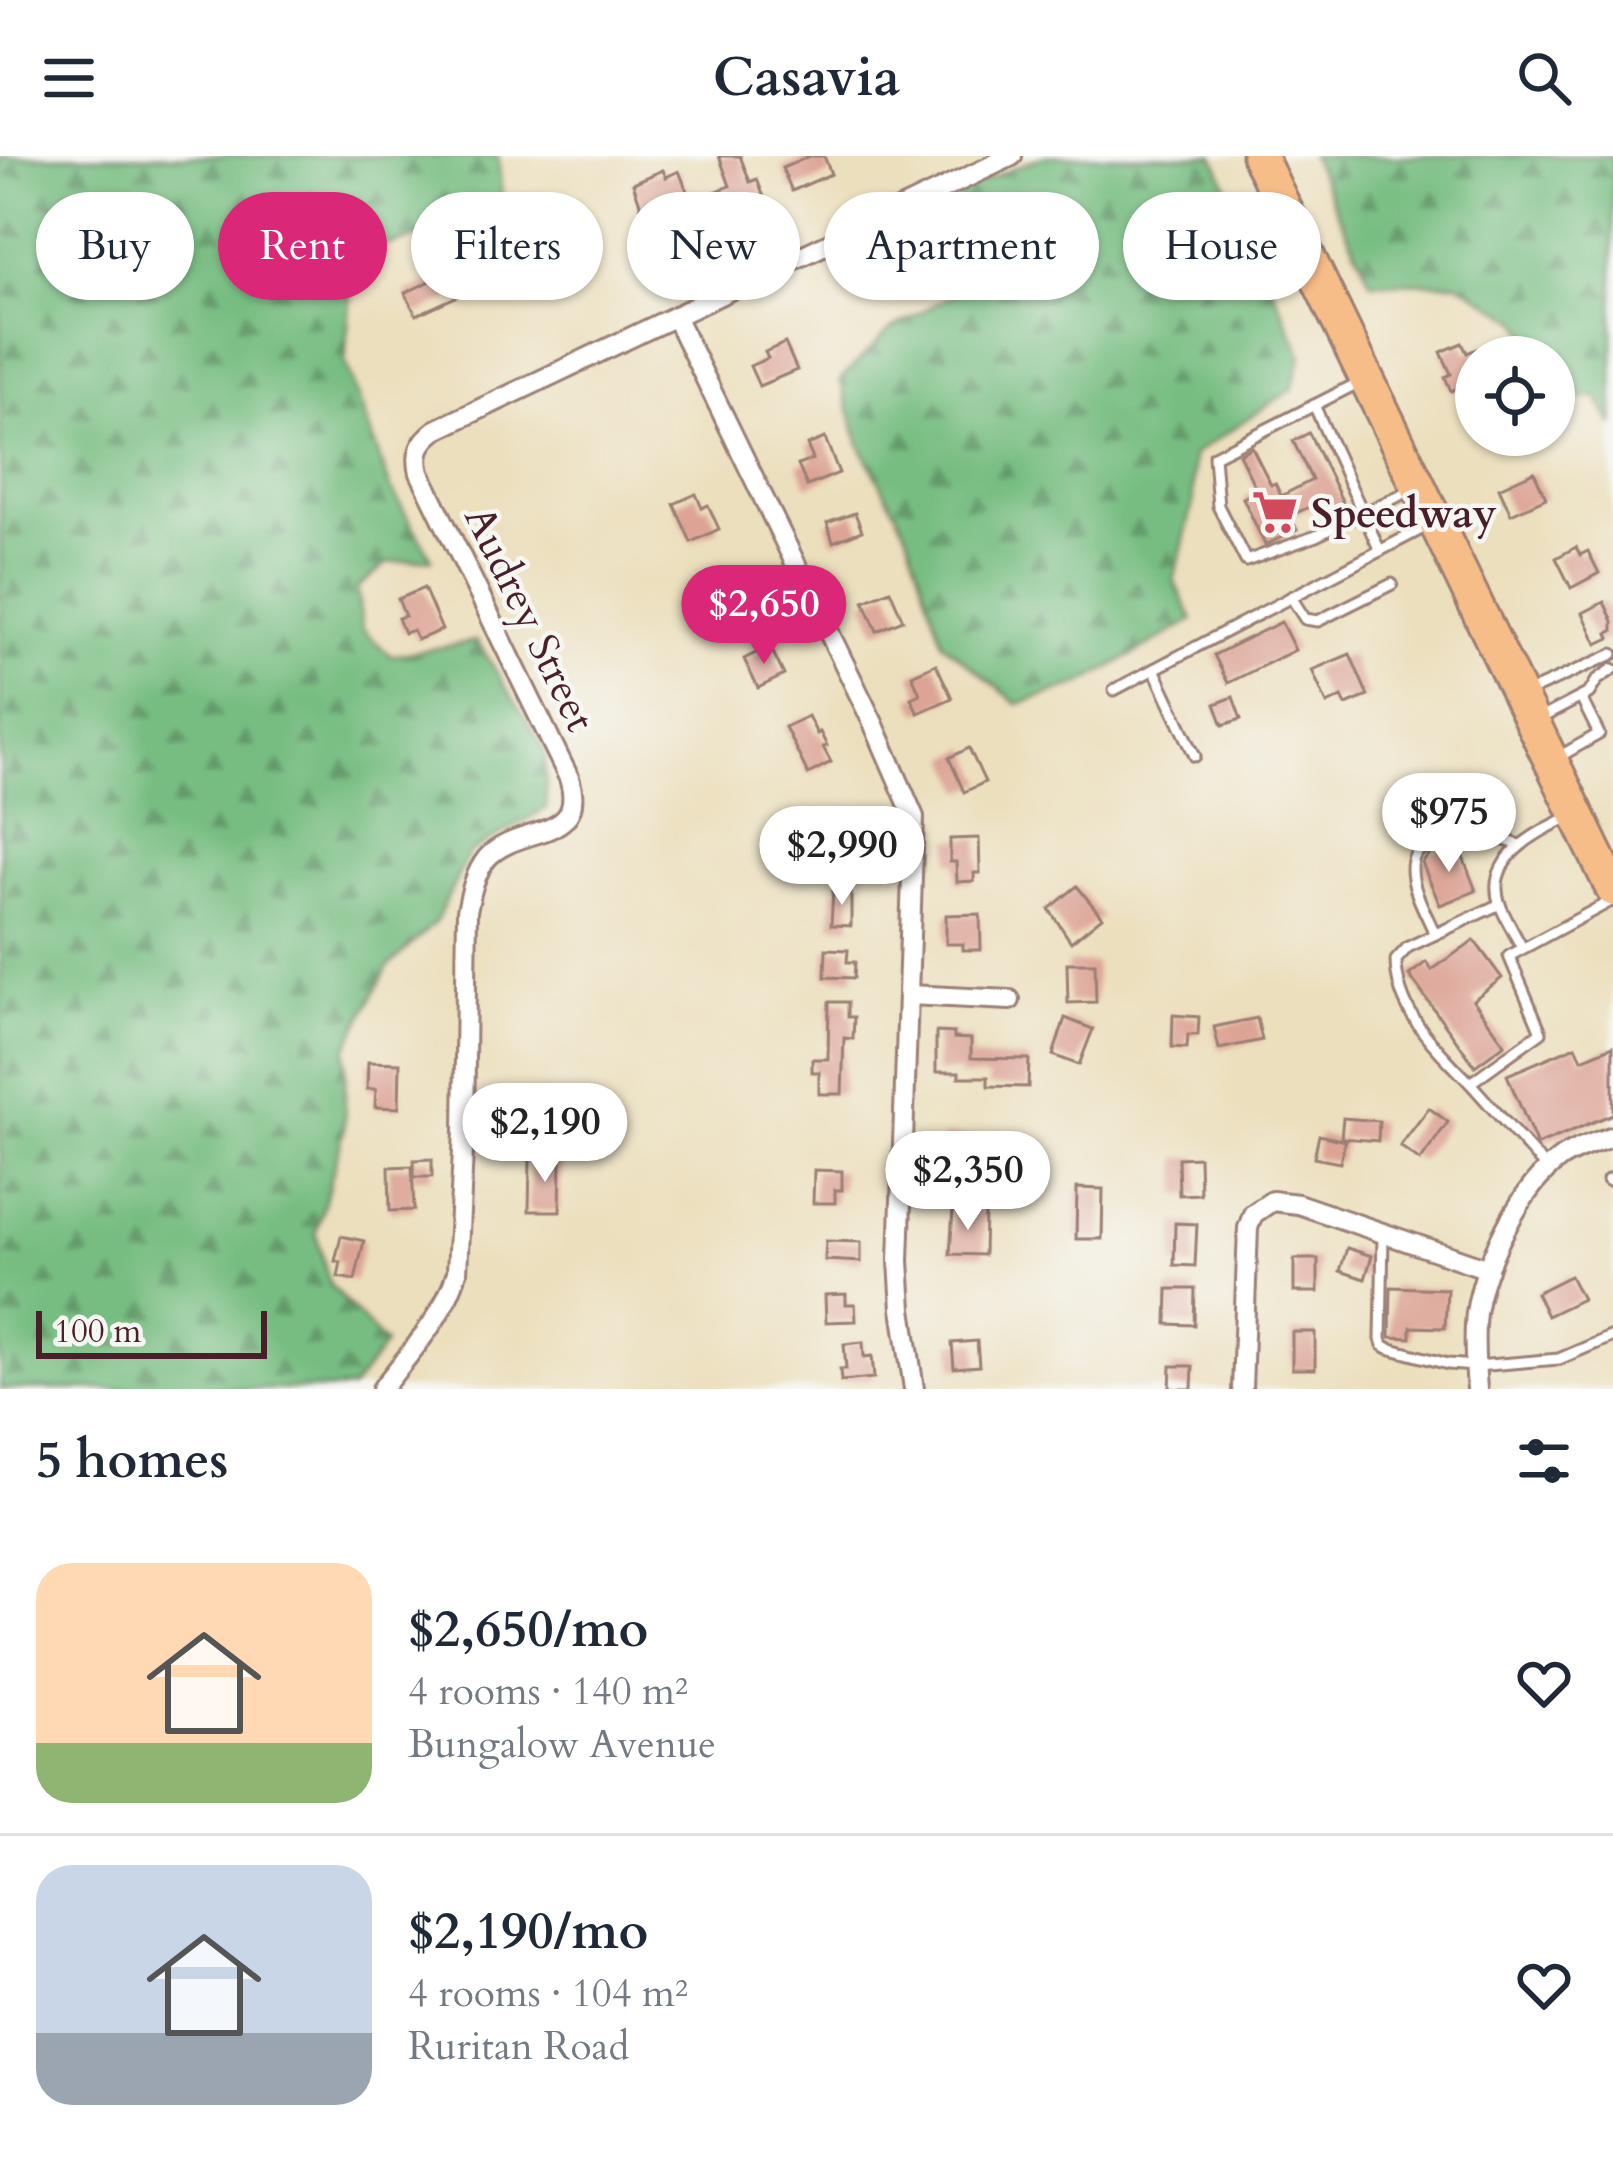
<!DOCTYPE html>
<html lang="en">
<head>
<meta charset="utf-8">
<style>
  :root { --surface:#fff; --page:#f2f2f3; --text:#1f2937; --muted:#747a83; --line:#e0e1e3; --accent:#db2777 }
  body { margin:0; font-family:Cardo,serif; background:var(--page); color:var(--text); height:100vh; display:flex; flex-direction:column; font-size:45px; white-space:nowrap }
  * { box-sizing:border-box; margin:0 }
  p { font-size:39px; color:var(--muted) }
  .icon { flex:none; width:66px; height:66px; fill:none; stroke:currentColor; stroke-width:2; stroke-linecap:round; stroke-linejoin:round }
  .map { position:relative; height:1233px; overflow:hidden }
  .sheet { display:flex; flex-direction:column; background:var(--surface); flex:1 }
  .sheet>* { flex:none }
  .top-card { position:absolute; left:36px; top:36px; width:1542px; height:108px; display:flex; gap:24px }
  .fabs { position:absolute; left:1455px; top:180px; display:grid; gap:24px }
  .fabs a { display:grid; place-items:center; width:120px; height:120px; border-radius:50%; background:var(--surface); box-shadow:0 3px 9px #0004; font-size:60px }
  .scale { position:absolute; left:36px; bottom:30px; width:231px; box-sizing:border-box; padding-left:12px; border:6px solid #4a1f2b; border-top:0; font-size:33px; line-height:42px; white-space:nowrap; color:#4a1f2b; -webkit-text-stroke:9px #f6f6f2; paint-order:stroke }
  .price { position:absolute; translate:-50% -102px; padding:0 27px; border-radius:42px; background:#fff; color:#222; font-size:39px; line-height:78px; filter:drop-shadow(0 3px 6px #0008) }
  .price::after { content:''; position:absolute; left:50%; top:72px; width:36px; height:27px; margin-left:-18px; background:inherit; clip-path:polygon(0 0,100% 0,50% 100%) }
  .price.current { background:var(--accent); color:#fff }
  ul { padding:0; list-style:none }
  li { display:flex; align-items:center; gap:36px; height:300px; padding:0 36px }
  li+li { border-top:3px solid var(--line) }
  li span { display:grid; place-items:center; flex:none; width:336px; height:240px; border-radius:36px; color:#555 }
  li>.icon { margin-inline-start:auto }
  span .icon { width:144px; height:144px; fill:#fffc; stroke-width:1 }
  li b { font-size:51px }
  h2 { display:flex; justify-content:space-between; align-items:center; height:144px; padding:0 36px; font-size:51px }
  .chip { padding:0 42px; border-radius:54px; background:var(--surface); box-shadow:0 3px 9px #0004; font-size:42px; line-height:108px }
  .chip.current { background:var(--accent); color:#fff }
  header { display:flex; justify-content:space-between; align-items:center; height:156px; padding:0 36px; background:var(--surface); font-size:54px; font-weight:700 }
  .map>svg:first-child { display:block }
</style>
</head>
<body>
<header><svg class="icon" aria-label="menu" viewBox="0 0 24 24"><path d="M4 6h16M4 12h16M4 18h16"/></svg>Casavia<svg class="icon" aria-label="search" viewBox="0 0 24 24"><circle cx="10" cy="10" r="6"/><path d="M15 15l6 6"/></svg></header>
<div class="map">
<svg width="1613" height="1233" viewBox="0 0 1613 1233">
  <defs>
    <pattern id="forest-firs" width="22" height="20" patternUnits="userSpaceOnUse" patternTransform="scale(3)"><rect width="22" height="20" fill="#77bd81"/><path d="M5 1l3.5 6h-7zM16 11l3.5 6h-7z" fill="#64996a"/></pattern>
  </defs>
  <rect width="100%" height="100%" fill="#f6f6f2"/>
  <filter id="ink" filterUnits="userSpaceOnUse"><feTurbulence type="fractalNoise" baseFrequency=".00833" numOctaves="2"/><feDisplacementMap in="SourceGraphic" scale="24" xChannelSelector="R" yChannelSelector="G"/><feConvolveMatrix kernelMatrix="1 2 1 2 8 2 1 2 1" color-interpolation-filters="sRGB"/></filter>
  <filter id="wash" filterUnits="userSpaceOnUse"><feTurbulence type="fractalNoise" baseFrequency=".004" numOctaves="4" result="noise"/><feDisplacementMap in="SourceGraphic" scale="48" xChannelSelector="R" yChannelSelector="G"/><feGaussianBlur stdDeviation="2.7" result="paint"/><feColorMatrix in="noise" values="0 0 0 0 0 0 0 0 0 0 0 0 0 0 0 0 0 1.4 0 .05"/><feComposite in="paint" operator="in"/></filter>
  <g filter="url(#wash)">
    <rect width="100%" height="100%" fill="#ecdfbd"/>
    <!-- forest -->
    <g fill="url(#forest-firs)" stroke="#606e56" stroke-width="3">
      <polygon points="0,0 498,0 504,63 354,96 345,206 390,331 432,403 387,407 357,432 362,473 391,500 477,485 545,594 546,652 469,697 436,765 387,812 346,893 344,974 316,1077 330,1129 385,1188 352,1233 0,1233"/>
      <polygon points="1043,0 1214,0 1302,199 1292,233 1193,299 1193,347 1174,425 1193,464 1083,527 1018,548 943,487 906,375 860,289 840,224 889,175 970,128 985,100 956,36"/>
      <polygon points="1311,0 1613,0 1613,270 1598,241 1562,243 1554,228 1554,201 1540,201 1520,165 1458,127 1371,126"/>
    </g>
    <g id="blocks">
      <!-- building -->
      <g fill="#dda496">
        <polygon points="719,0 740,0 750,26 757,23 770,57 753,64 751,59 725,69 712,37 730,30"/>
        <polygon points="810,0 824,0 831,18 792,35 782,12"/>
        <polygon points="663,14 666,21 679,15 695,55 649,74 633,27"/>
        <polygon points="948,103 957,121 921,138 910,115 933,104 935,109"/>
        <polygon points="450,116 460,139 416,159 405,137"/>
        <polygon points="785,187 797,214 759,230 750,210 768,202 765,196"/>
        <polygon points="1462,187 1467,197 1476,193 1476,249 1467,253 1457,232 1451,235 1445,221 1451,218 1441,196"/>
        <polygon points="1309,277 1347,355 1331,363 1322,345 1290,360 1297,374 1265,389 1243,342 1257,335 1239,298 1252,291 1271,329 1275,327 1281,340 1312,324 1293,285"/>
        <polygon points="825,282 839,317 807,330 798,309 813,303 807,289"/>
        <polygon points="1534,316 1546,342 1511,358 1499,332"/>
        <polygon points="696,338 702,352 708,349 719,373 691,386 674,348"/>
        <polygon points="855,357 862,375 833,386 827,367"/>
        <polygon points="1576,391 1580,399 1588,395 1599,417 1571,432 1556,402"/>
        <polygon points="731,420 735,429 739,427 744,438 750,435 758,454 731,466 714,428"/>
        <polygon points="424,432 442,474 417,484 413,474 404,477 398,462 405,460 398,443"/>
        <polygon points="890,434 903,464 877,475 864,445"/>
        <polygon points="1604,446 1613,465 1613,475 1608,477 1610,482 1597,488 1583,457"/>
        <polygon points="1281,466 1295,494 1228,527 1214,499"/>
        <polygon points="770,490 784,519 758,532 744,503"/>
        <polygon points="1350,498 1368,540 1346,549 1342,541 1327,548 1312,514"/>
        <polygon points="936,508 952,542 918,557 911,542 920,538 912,519"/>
        <polygon points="1233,541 1241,563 1223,569 1215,548"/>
        <polygon points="808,560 817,578 820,576 827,590 823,591 831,606 808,618 785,571"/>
        <polygon points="969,592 985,626 964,636 949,602"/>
        <polygon points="979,682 980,717 974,717 974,725 957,726 956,706 950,706 950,683"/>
        <polygon points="850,683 876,684 875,699 872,699 871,709 849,708"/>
        <polygon points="1458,688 1476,735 1440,749 1422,707 1430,698"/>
        <polygon points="1077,730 1102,761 1071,786 1049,753"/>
        <polygon points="833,734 851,734 851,770 831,769"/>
        <polygon points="980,758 981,794 963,794 963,788 946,788 946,759"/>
        <polygon points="1474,784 1502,822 1473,844 1505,888 1475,910 1409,819 1426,806 1432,814"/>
        <polygon points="826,793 848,794 847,806 855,806 854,822 825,821"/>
        <polygon points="1067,807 1095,807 1096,846 1068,847"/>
        <polygon points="829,846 848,846 848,861 854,861 853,883 844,882 842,938 819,938 819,916 812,916 812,903 828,903"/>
        <polygon points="1173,859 1199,861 1198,879 1188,879 1187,892 1172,891"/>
        <polygon points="1065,862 1093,873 1079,909 1053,899"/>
        <polygon points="1257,862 1262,884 1219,893 1214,871"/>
        <polygon points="936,876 954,877 954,882 971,883 971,902 1029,903 1028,931 988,930 988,921 959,921 959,916 936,916"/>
        <polygon points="1576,890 1582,903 1613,890 1613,958 1537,989 1507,919"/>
        <polygon points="368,906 400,907 399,952 375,951 376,933 367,933"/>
        <polygon points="1429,952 1448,966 1420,1005 1400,990"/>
        <polygon points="1343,962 1379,965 1378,985 1341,982"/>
        <polygon points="1319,979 1345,985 1340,1007 1314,1002"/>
        <polygon points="944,980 998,982 997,1012 944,1010"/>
        <polygon points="1199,1001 1200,1038 1179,1039 1178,1002"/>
        <polygon points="432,1003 432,1021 414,1021 414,1004"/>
        <polygon points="530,1003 561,1004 560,1055 529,1055"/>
        <polygon points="412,1010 414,1054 390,1055 389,1011"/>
        <polygon points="814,1014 842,1015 842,1034 835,1034 835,1047 813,1047"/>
        <polygon points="1077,1032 1103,1033 1102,1083 1076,1083"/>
        <polygon points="953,1054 985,1055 984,1099 950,1098"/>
        <polygon points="1175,1067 1197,1068 1195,1110 1174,1109"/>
        <polygon points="341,1080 364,1085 355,1124 338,1121 341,1106 335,1105"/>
        <polygon points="826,1085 861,1086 861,1106 825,1104"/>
        <polygon points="1347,1092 1372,1100 1365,1123 1340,1115"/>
        <rect x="1294" y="1103" width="24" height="33"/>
        <polygon points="1570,1120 1582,1143 1547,1160 1536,1137"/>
        <polygon points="1391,1131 1447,1133 1445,1172 1411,1171 1411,1182 1390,1181"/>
        <polygon points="1168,1133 1195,1133 1194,1169 1167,1168"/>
        <polygon points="846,1138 846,1148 855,1148 856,1165 826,1166 825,1139"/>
        <rect x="1292" y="1176" width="23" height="37"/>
        <polygon points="977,1185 979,1210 954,1212 952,1187"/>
        <polygon points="863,1186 864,1201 872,1200 874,1222 841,1225 840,1213 846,1213 844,1188"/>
        <polygon points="1171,1210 1193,1210 1192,1233 1170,1233"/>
      </g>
    </g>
  </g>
  <g filter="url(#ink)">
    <use href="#blocks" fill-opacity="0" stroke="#9b7f74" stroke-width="3"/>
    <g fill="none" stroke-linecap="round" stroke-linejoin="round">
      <!-- lane casing -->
      <g stroke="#9b7f74" stroke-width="15">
        <g id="lane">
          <polyline points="1362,225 1214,300 1218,350 1246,405 1316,380 1411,334"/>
          <polyline points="1314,249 1380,395"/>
          <polyline points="1291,441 1305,463 1318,465 1392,428"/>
          <polyline points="1154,513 1195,600"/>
          <polyline points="1114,534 1431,368"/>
          <polyline points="1524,538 1613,498"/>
          <polyline points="1537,564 1589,537 1597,524 1613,513"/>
          <polyline points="1555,603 1599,578 1581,542"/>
          <path d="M1435 778C1427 759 1412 735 1412 713 1412 701 1416 696 1426 690 1461 670 1484 677 1520 689"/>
          <path d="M1522 792C1515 778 1506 764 1500 749 1483 702 1538 676 1571 660"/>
          <path d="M1470 927C1436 892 1396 856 1396 804L1408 791 1500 748"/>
          <polyline points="1546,1012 1470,927 1541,876 1509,800 1613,744"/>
          <polyline points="1608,1024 1613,1022"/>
          <polyline points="1383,1079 1381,1183 1383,1189 1388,1192 1448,1208 1476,1210 1559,1203 1613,1180"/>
        </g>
      </g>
      <!-- street casing -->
      <g stroke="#9b7f74" stroke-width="24">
        <g id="street">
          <polyline points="675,160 874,569 914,661 899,1105 902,1153 914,1233"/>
          <polyline points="909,839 1010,844"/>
          <path d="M382 1233C409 1197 445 1160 457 1116L464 975 467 755C471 736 475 717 487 702 518 668 589 687 569 622L420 317C415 297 420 286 436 274L1012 0"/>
          <polyline points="1242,1233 1248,1072 1253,1058 1272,1045 1298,1048 1488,1113"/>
          <path d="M1477 1233C1475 1209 1473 1182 1476 1157 1483 1109 1520 1031 1561 1002 1576 992 1595 987 1613 980"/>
        </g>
      </g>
      <!-- highway casing -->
      <g stroke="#9b7f74" stroke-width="39">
        <polyline id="highway" points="1259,0 1613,733"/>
      </g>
      <!-- lane -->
      <use href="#lane" stroke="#fff" stroke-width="9"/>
      <!-- street -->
      <use href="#street" stroke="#fff" stroke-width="18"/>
      <!-- highway -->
      <use href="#highway" stroke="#f7bd88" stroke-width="33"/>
    </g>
  </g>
  <!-- icons -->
  <defs>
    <g id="supermarket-bare" transform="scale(3.6)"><path d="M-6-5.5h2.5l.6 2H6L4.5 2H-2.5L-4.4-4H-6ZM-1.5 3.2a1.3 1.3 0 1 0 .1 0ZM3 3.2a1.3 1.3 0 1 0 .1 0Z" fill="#d1495b" stroke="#f6f6f2" stroke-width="2.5" paint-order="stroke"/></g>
  </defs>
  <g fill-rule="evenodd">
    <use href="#supermarket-bare" x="1275" y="356"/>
  </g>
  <g text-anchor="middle" stroke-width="9" stroke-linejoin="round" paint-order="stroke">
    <!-- poi labels -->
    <g font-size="42" font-weight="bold" fill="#4a1f2b" stroke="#f6f6f2" text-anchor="start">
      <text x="1311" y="371">Speedway</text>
    </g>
    <!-- street labels -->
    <g font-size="42" fill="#4a1f2b" stroke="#f6f6f2">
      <text transform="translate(531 462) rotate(64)" y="15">Audrey Street</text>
    </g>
  </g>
</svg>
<div class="fabs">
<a><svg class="icon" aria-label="locate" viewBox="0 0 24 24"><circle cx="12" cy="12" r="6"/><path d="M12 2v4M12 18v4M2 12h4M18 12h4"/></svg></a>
</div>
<div class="scale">100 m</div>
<b class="price current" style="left:764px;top:511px">$2,650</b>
<b class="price" style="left:1449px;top:719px">$975</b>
<b class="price" style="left:842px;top:752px">$2,990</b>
<b class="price" style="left:545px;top:1029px">$2,190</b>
<b class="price" style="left:968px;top:1077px">$2,350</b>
<div class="top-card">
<a class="chip">Buy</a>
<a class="chip current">Rent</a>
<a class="chip">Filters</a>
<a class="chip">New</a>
<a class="chip">Apartment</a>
<a class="chip">House</a>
</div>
</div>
<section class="sheet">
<h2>5 homes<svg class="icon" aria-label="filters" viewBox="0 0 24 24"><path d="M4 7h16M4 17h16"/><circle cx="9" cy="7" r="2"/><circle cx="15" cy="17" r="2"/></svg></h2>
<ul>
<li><span style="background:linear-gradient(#ffd9b3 75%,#8fb573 0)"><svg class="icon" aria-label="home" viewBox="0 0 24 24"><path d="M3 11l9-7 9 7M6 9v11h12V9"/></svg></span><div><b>$2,650/mo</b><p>4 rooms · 140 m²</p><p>Bungalow Avenue</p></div><svg class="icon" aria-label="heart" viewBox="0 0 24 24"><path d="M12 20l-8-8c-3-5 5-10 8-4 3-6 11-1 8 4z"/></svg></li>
<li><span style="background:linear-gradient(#c9d6e8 70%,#9aa5b1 0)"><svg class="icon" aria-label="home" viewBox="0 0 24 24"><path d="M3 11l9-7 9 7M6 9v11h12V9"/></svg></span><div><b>$2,190/mo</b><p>4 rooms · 104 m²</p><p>Ruritan Road</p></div><svg class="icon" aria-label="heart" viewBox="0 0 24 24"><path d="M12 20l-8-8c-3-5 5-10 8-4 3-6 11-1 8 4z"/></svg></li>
</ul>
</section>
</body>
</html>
